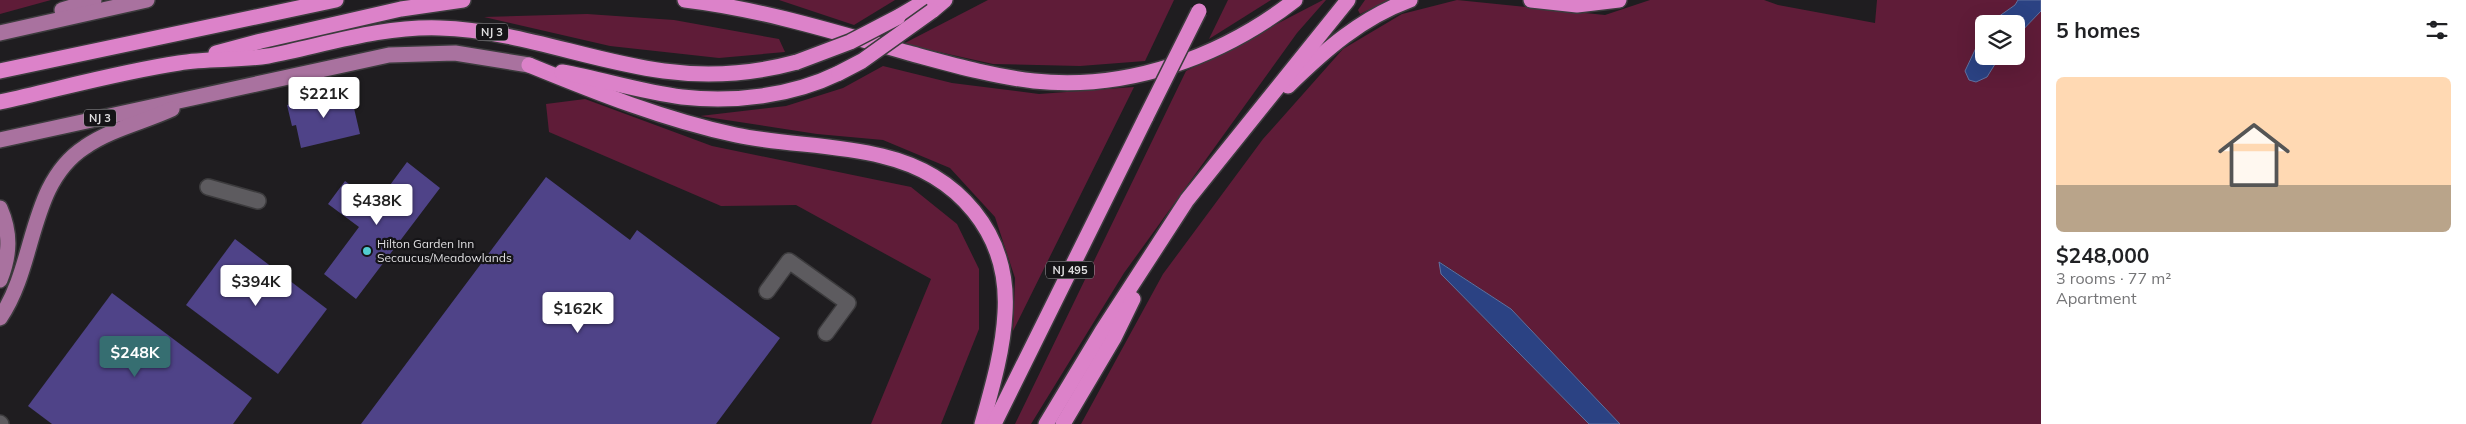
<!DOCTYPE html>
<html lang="en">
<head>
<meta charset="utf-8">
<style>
  :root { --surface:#fff; --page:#f2f2f2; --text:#202124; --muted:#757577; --line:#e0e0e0; --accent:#366e71 }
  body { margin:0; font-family:Mulish,sans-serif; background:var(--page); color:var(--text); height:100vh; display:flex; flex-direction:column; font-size:19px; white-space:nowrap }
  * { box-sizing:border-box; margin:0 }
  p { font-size:16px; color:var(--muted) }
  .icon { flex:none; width:28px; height:28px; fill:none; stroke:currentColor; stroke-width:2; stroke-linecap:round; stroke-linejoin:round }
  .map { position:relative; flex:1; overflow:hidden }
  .sheet { display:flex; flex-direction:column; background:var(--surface); width:425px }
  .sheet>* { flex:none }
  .buttons { position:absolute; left:1975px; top:15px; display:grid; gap:10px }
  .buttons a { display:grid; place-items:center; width:50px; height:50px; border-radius:8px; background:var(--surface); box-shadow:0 5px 20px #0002; font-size:25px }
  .price { position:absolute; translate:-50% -42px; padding:0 11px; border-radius:5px; background:#fff; color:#222; font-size:16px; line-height:32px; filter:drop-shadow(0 1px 2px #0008) }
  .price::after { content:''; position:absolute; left:50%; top:30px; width:15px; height:11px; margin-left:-8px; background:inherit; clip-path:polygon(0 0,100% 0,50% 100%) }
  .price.active { background:var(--accent); color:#fff }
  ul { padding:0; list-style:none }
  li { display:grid; align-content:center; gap:10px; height:265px; padding:0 15px }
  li+li { border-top:1px solid var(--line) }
  li span { display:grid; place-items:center; height:155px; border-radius:8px; color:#555 }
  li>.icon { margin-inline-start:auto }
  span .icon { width:90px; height:90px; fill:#fffc; stroke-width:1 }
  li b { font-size:21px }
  h2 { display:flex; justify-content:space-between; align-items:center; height:60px; padding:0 15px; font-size:21px }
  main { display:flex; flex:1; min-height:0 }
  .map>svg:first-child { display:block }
</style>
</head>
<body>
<main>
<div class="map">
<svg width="2041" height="424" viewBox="0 0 2041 424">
  <rect width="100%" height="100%" fill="#1f1d20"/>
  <!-- green -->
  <g fill="#5f1c38">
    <polygon points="0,0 51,0 0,14"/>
    <polygon points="779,0 895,0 854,25"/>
    <polygon points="988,0 1174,0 1145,61 1080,66 993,64 903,44"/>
    <polygon points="1228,0 1271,0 1209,39"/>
    <polygon points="1323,0 1326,0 1297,33 1124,273 1031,424 1015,424 1186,71"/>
    <polygon points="1365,0 1389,0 1360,14 1358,10"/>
    <polygon points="1457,0 1605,15 1650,0 1764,0 1778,5 1875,23 1877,0 2018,0 2015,5 1988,24 1984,24 1984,31 1965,71 1987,77 2000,56 2016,56 2016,37 2041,11 2041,424 1620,424 1511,309 1440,262 1441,274 1589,424 1081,424 1163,274 1263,139 1343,49 1402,14"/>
    <polygon points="587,14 674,20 779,39 785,52 719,58 610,46 484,17"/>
    <polygon points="883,66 952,83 1039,94 1134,87 1013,331 1015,278 995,217 950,168 883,140 817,134 700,116 786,106 843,88"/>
    <polygon points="585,99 712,146 911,187 957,224 979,269 979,329 941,424 871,424 931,279 796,205 721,206 549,132 546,104"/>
  </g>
  <!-- water -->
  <g fill="#2b4283" stroke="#61719f">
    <polygon points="2018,0 2041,0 2041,11 2016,37 2016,24 1988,24 2015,5"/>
    <polygon points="1984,31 1984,56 2000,56 1987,77 1976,82 1969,80 1965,71"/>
    <polygon points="1439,262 1511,309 1620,424 1589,424 1441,274"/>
  </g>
  <!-- building -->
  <g fill="#4f4388">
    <polygon points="350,91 360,134 301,148 296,125 292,126 287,105"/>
    <polygon points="407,162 440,188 356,299 324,274 359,227 328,204 345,181 376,204"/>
    <polygon points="546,177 630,240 637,230 780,338 716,424 361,424"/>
    <polygon points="235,239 327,309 278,374 186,305"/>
    <polygon points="112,293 252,398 233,424 52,424 28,406"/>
  </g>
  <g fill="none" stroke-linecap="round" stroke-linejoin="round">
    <!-- minor casing -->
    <g stroke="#3c3b3d" stroke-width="18">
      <g id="minor">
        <polyline points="208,187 258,201"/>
        <polyline points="767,291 789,261 848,303 826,333"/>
        <polyline points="0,423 1,424"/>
      </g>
    </g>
    <!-- major casing -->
    <g stroke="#3c3b3d" stroke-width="18">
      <g id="major">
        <polyline points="62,10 94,0"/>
        <polyline points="0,33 147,0"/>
        <polyline points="0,140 389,55 455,53 529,65"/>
        <path d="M0 208C11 233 10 255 0 280"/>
        <path d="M0 318C37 264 28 184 85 147 111 129 144 122 172 109"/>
      </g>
    </g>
    <!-- highway casing -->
    <g stroke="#3c3b3d" stroke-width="18">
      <g id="highway">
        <path d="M685 0C761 9 835 32 909 53 950 64 991 76 1034 81 1127 91 1222 57 1295 0"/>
        <polyline points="1531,0 1577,5 1619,0"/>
        <polyline points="932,11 945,0"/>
        <polyline points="898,17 927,0"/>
        <polyline points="216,53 261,41 401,9 463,0"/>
        <path d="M529 65C595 92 665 120 736 135 784 145 834 144 882 156 958 174 1010 233 1005 313 1003 351 992 388 982 424"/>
        <polyline points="0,71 336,0"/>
        <path d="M562 72C602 79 641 92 682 97 734 103 792 96 839 73"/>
        <path d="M1288 86C1325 50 1361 18 1410 0"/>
        <path d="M0 102C59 89 119 72 179 63 208 58 239 61 268 56 325 45 381 26 440 28 517 30 588 61 664 71 709 77 753 74 797 62"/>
        <polyline points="994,424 1146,117"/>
        <polyline points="1046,424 1102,331 1187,200 1348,0"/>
        <polyline points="1063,424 1114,338 1133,299"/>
      </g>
    </g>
    <!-- minor -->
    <use href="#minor" stroke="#5d5b5f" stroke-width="15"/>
    <!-- major -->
    <use href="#major" stroke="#a9729f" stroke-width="15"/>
    <!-- highway -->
    <use href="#highway" stroke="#dc82c9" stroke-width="15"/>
    <!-- highway-bridge casing -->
    <g stroke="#3c3b3d" stroke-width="18" stroke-linecap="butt">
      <g id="highway-bridge">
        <polyline points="797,62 850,42 898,17"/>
        <polyline points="839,73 862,61 932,11"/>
        <polyline points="1146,117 1199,11"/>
      </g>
    </g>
    <!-- highway-bridge -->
    <use href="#highway-bridge" stroke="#dc82c9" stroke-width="15"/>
  </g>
  <!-- markers -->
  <circle fill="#52cdd0" stroke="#151417" stroke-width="2" cx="367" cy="251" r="5"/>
  <g text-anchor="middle" stroke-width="4.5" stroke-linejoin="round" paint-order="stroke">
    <!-- shield labels -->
    <g fill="#151417" stroke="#a2a1a4" stroke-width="1">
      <rect x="476" y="23.5" width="32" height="17" rx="4"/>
      <rect x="84" y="109.5" width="32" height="17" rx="4"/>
      <rect x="1046" y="261.5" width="48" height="17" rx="4"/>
    </g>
    <g font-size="11" font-weight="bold" fill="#dfdee0">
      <text x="492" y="36">NJ 3</text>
      <text x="100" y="122">NJ 3</text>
      <text x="1070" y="274">NJ 495</text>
    </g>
    <!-- poi labels -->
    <g font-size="12" fill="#dfdee0" stroke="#151417" text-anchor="start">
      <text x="377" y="248">Hilton Garden Inn<tspan x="377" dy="14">Secaucus/Meadowlands</tspan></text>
    </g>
  </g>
</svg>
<div class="buttons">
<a><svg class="icon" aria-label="layers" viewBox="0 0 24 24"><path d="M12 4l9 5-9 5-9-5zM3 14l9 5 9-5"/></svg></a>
</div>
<b class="price" style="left:324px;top:119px">$221K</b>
<b class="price" style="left:377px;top:226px">$438K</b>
<b class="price" style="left:256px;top:307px">$394K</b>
<b class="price" style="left:578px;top:334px">$162K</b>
<b class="price active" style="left:135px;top:378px">$248K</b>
</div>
<section class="sheet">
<h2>5 homes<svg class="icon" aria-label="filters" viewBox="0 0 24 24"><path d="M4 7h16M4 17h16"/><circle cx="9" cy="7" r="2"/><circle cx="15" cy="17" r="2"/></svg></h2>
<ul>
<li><span style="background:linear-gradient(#ffd9b3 70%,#b9a48a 0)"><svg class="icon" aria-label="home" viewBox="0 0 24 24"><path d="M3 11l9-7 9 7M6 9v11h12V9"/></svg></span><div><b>$248,000</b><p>3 rooms · 77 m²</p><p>Apartment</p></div></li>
</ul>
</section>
</main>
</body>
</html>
